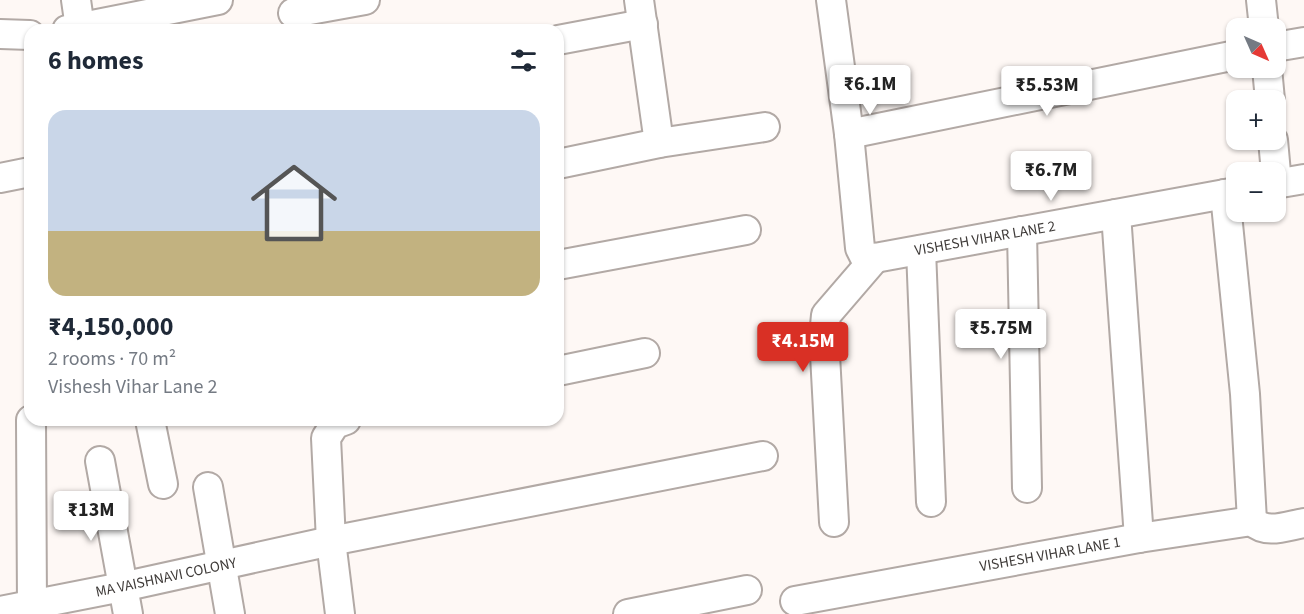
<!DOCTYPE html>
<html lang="en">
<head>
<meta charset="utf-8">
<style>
  :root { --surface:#fff; --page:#f6f6f7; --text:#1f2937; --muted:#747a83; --accent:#d93025 }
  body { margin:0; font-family:"Source Sans 3",sans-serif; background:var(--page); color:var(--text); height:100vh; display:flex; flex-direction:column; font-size:22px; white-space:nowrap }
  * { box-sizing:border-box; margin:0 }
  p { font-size:20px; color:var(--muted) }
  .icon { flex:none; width:33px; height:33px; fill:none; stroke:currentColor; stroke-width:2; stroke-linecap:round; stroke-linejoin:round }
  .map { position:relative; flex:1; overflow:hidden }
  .panel { position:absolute; left:24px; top:24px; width:540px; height:402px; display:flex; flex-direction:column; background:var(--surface); border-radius:18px; box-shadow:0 2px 4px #0004 }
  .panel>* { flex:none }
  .needle { width:39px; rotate:135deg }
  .tools { position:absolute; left:1226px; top:18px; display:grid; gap:12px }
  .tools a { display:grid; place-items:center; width:60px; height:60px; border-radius:12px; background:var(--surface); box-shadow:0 2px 4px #0004; font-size:30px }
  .price { position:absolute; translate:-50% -51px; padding:0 14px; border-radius:6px; background:#fff; color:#222; font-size:20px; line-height:39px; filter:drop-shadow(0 2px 3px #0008) }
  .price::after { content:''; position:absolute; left:50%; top:36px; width:18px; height:14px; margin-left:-9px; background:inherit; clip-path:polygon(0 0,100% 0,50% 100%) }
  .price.current { background:var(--accent); color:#fff }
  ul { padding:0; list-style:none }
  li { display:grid; align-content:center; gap:12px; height:318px; padding:0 24px }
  li span { display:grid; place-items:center; height:186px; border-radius:18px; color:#555 }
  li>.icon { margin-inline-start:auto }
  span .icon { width:108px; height:108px; fill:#fffc; stroke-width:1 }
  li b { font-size:26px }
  h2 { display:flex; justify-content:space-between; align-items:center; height:72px; padding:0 24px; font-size:26px }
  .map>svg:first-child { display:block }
</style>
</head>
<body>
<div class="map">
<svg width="1304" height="614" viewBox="0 0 1304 614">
  <rect width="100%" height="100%" fill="#fef8f5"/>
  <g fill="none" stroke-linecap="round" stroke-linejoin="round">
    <!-- minor casing -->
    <g stroke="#b2a9a5" stroke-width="32">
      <g id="minor">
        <polyline points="76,0 80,28"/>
        <polyline points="639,0 659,143"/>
        <polyline points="831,0 849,134 860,248 864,256 875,258 1236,192"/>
        <polyline points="1261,0 1264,28"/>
        <polyline points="293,13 365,0"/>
        <polyline points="67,30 218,0"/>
        <polyline points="0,34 30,35"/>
        <polyline points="558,40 643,24"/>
        <polyline points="1275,47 1304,42"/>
        <polyline points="1267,68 1270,100"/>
        <polyline points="849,134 1236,55"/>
        <polyline points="1273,140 1277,184"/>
        <polyline points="558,164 659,143 765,127"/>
        <polyline points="0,178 30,172"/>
        <polyline points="1275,184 1304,179"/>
        <polyline points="1225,194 1245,394 1252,521"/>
        <polyline points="1116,214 1139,538"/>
        <polyline points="1022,231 1027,488"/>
        <polyline points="921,250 931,502"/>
        <polyline points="558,265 746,230"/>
        <polyline points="558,371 645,353"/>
        <polyline points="31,420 32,606"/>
        <polyline points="150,420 163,484"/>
        <polyline points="100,461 128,614"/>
        <polyline points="208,487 230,614"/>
        <polyline points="834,522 824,336 826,315 875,258"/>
        <path d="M795 601 1139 538 1252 521C1267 535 1286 526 1304 523"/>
        <polyline points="0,611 122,587 331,541 763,456"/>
        <polyline points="340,614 331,541 326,438 335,424 346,420"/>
        <polyline points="628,614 747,590"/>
      </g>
    </g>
    <!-- minor -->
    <use href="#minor" stroke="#fff" stroke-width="28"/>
  </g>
  <g text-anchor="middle" stroke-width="6" stroke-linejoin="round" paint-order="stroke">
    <!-- street labels -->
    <g font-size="15" fill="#3f3b39" stroke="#fff">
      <text transform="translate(985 238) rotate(-10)" y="5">VISHESH VIHAR LANE 2</text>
      <text transform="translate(1050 554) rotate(-10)" y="5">VISHESH VIHAR LANE 1</text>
      <text transform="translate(166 577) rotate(-12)" y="5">MA VAISHNAVI COLONY</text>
    </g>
  </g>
</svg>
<div class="tools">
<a><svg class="needle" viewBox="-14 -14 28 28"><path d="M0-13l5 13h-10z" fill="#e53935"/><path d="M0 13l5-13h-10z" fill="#747a83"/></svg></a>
<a>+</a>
<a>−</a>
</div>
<b class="price" style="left:870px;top:116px">₹6.1M</b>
<b class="price" style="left:1047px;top:117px">₹5.53M</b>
<b class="price" style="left:1051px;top:202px">₹6.7M</b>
<b class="price" style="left:1001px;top:360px">₹5.75M</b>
<b class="price current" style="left:803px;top:373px">₹4.15M</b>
<b class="price" style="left:91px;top:542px">₹13M</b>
<section class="panel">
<h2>6 homes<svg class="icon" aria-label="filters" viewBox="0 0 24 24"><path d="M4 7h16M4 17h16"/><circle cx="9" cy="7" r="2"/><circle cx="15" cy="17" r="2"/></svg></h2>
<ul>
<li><span style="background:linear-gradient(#c9d6e8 65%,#c2b280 0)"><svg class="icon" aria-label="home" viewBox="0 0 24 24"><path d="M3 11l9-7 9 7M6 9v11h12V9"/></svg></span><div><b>₹4,150,000</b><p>2 rooms · 70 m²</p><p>Vishesh Vihar Lane 2</p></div></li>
</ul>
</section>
</div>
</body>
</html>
